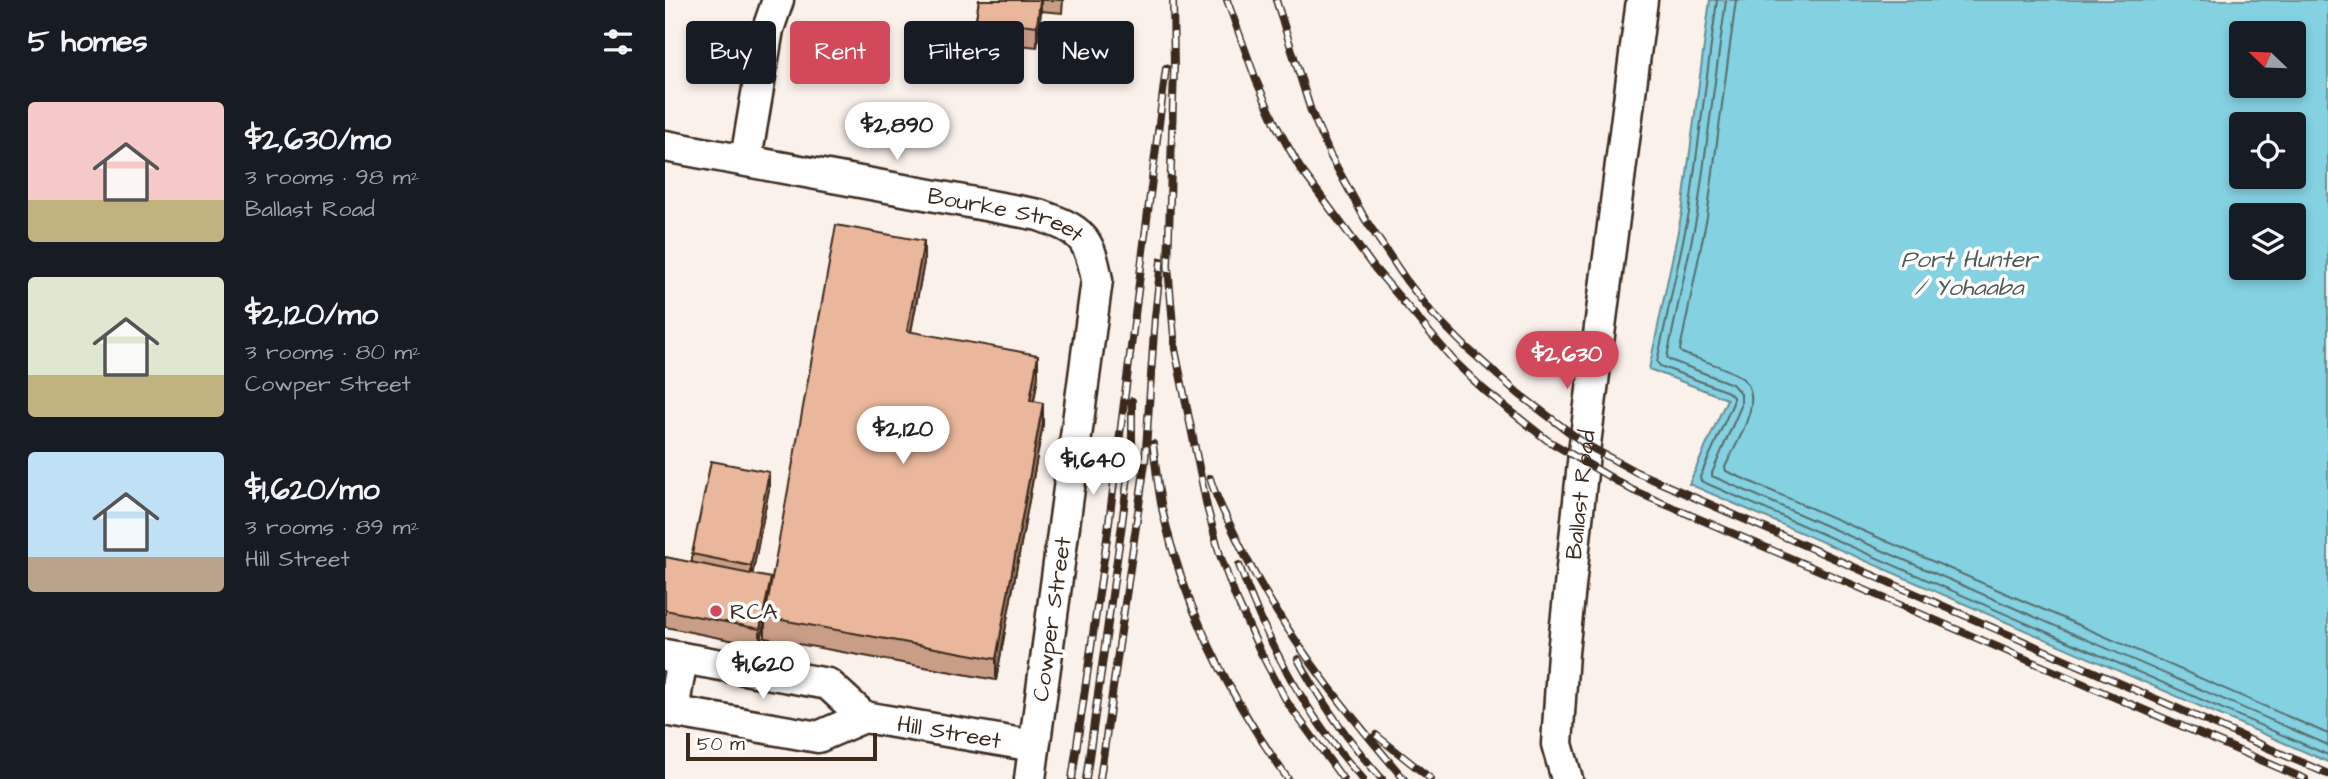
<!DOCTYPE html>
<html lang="en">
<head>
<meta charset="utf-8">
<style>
  :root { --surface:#171b24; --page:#20242c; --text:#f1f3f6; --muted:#9ea1a6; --accent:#d1495b }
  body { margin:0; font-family:"Architects Daughter",sans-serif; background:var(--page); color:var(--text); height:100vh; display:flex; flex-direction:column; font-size:26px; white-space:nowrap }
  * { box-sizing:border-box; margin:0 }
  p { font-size:23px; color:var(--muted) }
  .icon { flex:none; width:38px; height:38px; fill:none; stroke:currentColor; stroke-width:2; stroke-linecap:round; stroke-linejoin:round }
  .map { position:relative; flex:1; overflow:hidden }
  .sheet { display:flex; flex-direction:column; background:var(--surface); width:665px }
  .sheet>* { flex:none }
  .banner { position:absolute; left:21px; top:21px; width:665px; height:63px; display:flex; gap:14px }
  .needle { width:46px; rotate:293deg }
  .buttons { position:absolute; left:1564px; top:21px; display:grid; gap:14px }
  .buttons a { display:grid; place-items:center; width:77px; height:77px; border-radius:7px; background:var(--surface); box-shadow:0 4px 10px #0003; font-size:35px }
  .scale { position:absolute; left:21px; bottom:18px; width:191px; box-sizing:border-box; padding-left:7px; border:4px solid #3b2a1e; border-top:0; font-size:19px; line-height:24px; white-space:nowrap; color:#3b2a1e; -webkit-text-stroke:5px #fff; paint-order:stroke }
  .price { position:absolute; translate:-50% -60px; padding:0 16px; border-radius:24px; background:#fff; color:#222; font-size:23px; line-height:46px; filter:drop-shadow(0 2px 4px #0008) }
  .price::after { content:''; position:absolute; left:50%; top:42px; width:21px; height:16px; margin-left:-10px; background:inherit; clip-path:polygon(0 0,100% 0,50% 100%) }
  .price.selected { background:var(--accent); color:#fff }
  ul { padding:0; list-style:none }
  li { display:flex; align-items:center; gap:21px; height:175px; padding:0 28px }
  li span { display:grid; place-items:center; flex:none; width:196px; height:140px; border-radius:7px; color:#555 }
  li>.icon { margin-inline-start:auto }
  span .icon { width:84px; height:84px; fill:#fffc; stroke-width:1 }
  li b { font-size:30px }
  h2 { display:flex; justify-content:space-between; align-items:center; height:84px; padding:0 28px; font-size:30px }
  .pill { padding:0 24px; border-radius:7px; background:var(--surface); box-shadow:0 4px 10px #0003; font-size:24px; line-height:63px }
  .pill.selected { background:var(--accent); color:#fff }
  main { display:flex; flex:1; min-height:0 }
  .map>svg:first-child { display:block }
</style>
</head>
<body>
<main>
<section class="sheet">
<h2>5 homes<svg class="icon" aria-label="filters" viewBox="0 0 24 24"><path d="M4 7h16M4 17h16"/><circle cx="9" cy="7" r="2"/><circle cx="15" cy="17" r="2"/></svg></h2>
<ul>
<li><span style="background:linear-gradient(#f6c9c9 70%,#c2b280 0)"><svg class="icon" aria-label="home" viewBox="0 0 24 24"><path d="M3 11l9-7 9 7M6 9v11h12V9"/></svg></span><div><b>$2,630/mo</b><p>3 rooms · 98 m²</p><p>Ballast Road</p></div></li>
<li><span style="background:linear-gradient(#dfe7d0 70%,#c2b280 0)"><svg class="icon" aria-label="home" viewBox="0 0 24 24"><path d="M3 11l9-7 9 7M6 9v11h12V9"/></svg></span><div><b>$2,120/mo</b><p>3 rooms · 80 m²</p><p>Cowper Street</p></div></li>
<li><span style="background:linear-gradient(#bfe0f5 75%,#b9a48a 0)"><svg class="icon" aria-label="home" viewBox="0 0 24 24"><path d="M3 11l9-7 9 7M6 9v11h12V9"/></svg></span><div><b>$1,620/mo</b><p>3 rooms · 89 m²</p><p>Hill Street</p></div></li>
</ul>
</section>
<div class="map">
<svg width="1663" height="779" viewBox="0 0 1663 779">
  <rect width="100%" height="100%" fill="#fbf1eb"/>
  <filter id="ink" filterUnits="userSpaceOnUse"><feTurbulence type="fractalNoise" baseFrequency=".0143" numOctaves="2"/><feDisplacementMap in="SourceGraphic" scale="14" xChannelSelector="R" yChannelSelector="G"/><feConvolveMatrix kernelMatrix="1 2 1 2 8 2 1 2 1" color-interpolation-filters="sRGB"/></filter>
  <g filter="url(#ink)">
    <!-- water -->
    <path fill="#84d1e2" stroke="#678e94" stroke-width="2" fill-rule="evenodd" d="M1045 0H1663V762L1024 484 1062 399 984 369 1017 212ZM1577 33H1629V86H1577ZM1577 124H1629V177H1577ZM1577 215H1629V268H1577Z"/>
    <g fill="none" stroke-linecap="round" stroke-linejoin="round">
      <!-- shore -->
      <g stroke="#586d6c" stroke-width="2">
        <polyline points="1052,0 1024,213 992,362 995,366 1063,392 1068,397 1068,403 1035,477 1036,481 1663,755"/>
        <polyline points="1061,0 1032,215 1002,357 1005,360 1067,384 1076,394 1076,406 1047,473 1047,476 1663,745"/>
        <path d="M1071 0 1042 217 1015 350 1017 353C1034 360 1063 367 1077 378 1102 398 1070 445 1060 467L1061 471 1663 734"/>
      </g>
      <!-- street casing -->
      <g stroke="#3b2a1e" stroke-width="35">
        <g id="street">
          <path id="s1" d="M0 146 374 215C416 230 424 236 432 280L365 779"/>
          <polyline points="81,159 103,29 113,0"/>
          <polyline points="0,655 163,684 199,717"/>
          <path id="s2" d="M0 710 153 737 199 717 369 746"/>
          <polyline points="8,711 17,658"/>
          <path id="s3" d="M902 779 892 744 898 653 920 444 977 0"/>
        </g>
      </g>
      <!-- street -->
      <use href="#street" stroke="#fff" stroke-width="30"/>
      <!-- rail casing -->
      <g stroke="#3b2a1e" stroke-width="8">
        <g id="rail">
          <polyline points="508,0 509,68 503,266 510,349 542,507 555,555 570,596 596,653 622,702 678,779"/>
          <polyline points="562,0 591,80 611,125 635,168 707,265 789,361 818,389 882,440 967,490 1640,779"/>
          <polyline points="611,0 646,111 665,155 700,219 741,280 767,313 802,348 854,394 920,444 971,472 1663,774"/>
          <path d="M488 444C491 467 493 491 498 513 520 609 566 700 623 779"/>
          <path d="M545 478C551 499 562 518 571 537 613 627 675 704 739 779"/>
          <path d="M574 565C601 641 643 719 698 779"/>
          <path d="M633 659C656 702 685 743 717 779"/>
          <polyline points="711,735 766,779"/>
          <polyline points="407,779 442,538 501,68"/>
          <polyline points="421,779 457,524 467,443 467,401"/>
          <polyline points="435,779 480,463 490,317 496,261"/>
        </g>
      </g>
      <!-- rail -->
      <use href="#rail" stroke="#fff" stroke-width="5" stroke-dasharray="16" stroke-linecap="butt"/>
    </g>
    <!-- wall -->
    <g fill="#c99d86" stroke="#3b2a1e" stroke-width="2">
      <polygon points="314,0 398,0 397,13 376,11 372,47 311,40 311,19"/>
      <polygon points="259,262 246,332 373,376 369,401 378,424 331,680 100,638 100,622 95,646 0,627 0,557 27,563 27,554 104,489 87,575 106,587"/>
    </g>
    <!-- shaded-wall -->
    <g fill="#a4806d" stroke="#3b2a1e" stroke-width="2">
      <polygon points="375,0 376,0 376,11 372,47 372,26"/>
      <polygon points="259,241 259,262 242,353 242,331"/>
      <polygon points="373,355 373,376 365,422 365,400"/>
      <polygon points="378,403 378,424 331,680 331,659"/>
      <polygon points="104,472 104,489 86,582 86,566"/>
      <polygon points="106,578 106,595 100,617 95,646 95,629"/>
    </g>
    <!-- building -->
    <g fill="#eab79c" stroke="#3b2a1e" stroke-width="2">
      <polygon points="314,0 375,0 372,26 311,19"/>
      <polygon points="171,225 259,241 242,331 373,355 365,400 378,403 331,659 100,617"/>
      <polygon points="46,461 104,472 86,566 27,554"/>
      <polygon points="0,557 106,578 95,629 0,610"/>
    </g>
  </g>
  <!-- markers -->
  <circle fill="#d1495b" stroke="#fff" stroke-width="2.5" cx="51" cy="611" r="7"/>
  <g text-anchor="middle" stroke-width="7" stroke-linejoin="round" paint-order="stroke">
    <!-- street labels -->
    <g font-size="23" fill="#3b2a1e" stroke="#fff">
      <text dy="8" stroke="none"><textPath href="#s1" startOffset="348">Bourke Street</textPath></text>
      <text dy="8" stroke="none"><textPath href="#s3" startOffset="287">Ballast Road</textPath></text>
      <text transform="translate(386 619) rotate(-82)" y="8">Cowper Street</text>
      <text dy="8" stroke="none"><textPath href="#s2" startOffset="292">Hill Street</textPath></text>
    </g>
    <!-- poi labels -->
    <g font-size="23" fill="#3b2a1e" stroke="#fff" text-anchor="start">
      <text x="65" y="619">RCA</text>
    </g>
    <!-- water labels -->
    <g font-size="24" font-style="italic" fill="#515c59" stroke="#fff">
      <text x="1304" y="267">Port Hunter<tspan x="1304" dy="28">/ Yohaaba</tspan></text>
    </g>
  </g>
</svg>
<div class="buttons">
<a><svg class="needle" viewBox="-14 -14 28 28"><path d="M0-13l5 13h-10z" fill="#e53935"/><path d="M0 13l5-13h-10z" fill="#9ea1a6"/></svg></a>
<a><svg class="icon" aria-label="locate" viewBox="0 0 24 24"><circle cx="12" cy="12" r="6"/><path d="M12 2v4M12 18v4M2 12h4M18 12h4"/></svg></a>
<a><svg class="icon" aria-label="layers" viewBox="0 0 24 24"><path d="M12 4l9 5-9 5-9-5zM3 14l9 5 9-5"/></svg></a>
</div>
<div class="scale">50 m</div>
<b class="price" style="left:232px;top:162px">$2,890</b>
<b class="price selected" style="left:902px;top:391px">$2,630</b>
<b class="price" style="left:238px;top:466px">$2,120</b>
<b class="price" style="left:428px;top:497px">$1,640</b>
<b class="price" style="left:98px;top:701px">$1,620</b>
<div class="banner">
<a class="pill">Buy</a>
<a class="pill selected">Rent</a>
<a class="pill">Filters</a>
<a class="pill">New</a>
</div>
</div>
</main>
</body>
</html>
